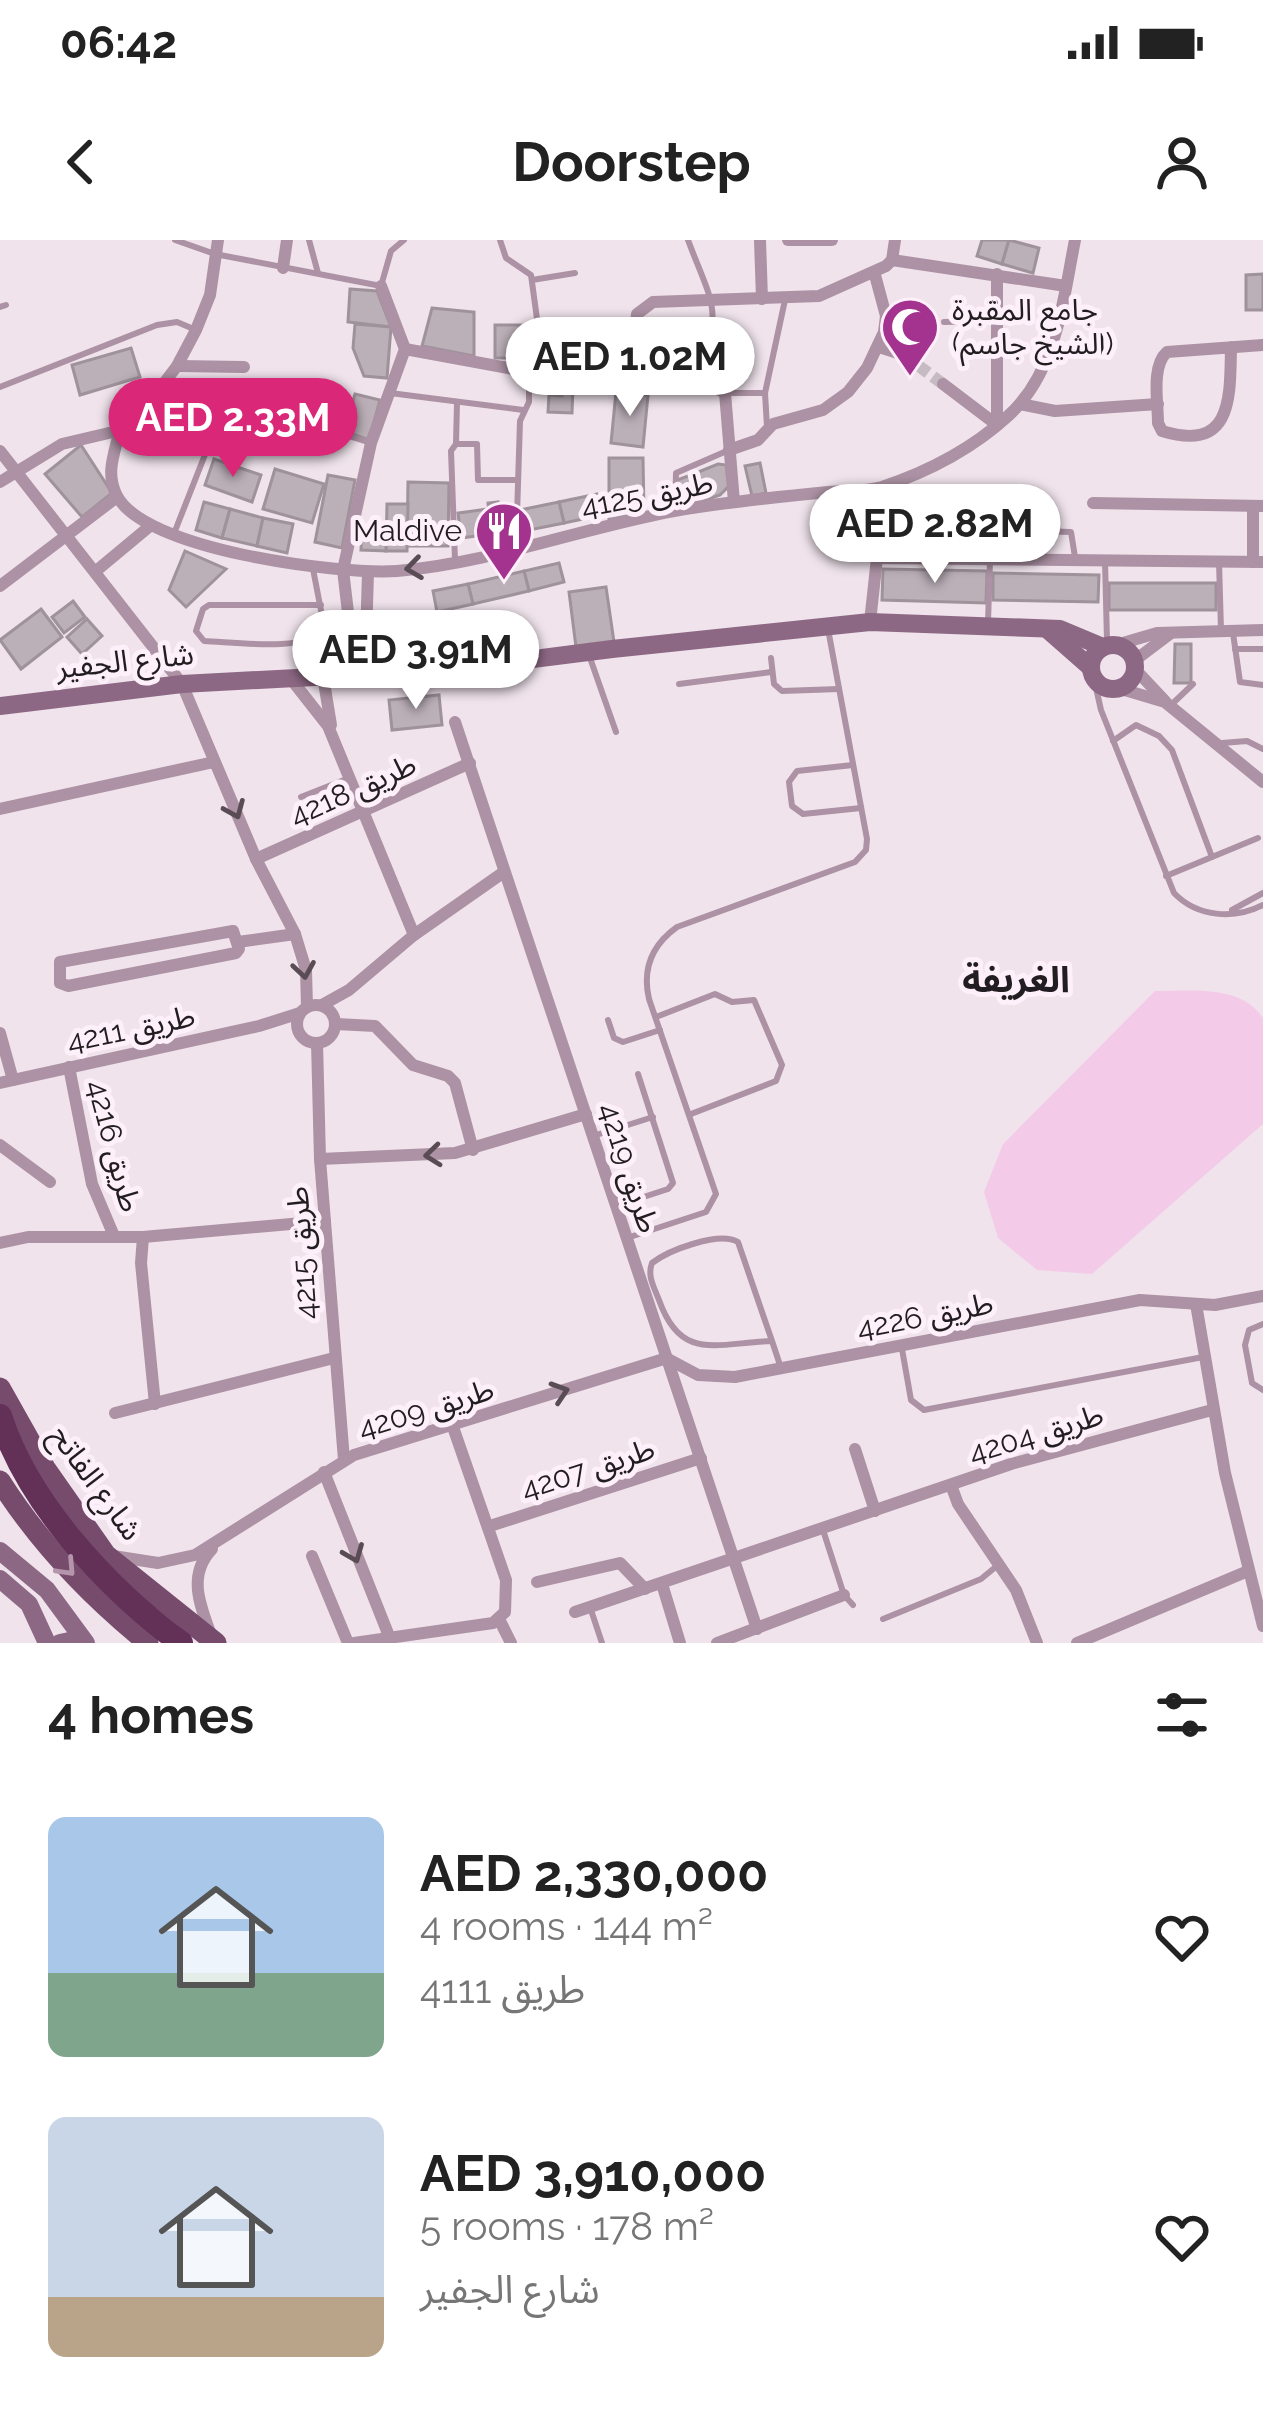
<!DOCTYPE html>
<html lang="en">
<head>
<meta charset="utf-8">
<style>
  :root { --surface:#fff; --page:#f2f2f2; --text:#222; --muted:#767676; --accent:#db2777 }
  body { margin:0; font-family:Raleway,"Noto Sans Arabic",sans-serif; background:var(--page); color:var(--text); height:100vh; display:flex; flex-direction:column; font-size:45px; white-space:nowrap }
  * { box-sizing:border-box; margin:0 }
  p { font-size:39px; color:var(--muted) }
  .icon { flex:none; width:66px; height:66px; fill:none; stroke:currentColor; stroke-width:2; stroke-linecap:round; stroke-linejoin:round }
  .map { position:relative; height:1403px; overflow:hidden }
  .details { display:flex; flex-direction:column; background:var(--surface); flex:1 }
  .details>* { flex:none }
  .price { position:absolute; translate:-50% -102px; padding:0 27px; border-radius:42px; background:#fff; color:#222; font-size:39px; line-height:78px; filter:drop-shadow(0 3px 6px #0008) }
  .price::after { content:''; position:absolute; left:50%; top:72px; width:36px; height:27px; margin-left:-18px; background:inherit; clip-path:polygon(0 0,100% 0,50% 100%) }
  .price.selected { background:var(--accent); color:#fff }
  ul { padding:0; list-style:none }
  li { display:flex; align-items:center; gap:36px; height:300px; padding:0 48px }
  li span { display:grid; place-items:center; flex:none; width:336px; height:240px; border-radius:18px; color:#555 }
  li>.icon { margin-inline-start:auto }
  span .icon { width:144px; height:144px; fill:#fffc; stroke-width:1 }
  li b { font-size:51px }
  h2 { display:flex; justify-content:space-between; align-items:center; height:144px; padding:0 48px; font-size:51px }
  .status { display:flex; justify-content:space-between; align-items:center; height:84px; padding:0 60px; background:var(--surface); direction:ltr }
  .status svg { height:33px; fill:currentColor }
  header { display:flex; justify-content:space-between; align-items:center; height:156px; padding:0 48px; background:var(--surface); font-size:54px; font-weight:700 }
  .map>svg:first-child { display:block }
</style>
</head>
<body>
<div class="status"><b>06:42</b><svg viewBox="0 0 49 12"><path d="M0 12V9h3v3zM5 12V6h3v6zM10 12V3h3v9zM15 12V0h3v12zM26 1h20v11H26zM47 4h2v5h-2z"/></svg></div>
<header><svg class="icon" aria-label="back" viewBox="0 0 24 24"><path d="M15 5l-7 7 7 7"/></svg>Doorstep<svg class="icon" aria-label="person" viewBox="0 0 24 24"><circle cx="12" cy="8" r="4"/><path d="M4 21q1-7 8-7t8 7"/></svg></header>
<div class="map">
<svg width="1263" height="1403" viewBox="0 0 1263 1403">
  <rect width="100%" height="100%" fill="#f0e3ec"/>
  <!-- green -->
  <path fill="#f3cbe8" d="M1155 751C1191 751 1241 744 1263 778V884L1092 1034 1037 1030 998 998 984 952 1003 904Z"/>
  <!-- building -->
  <g fill="#bbafb8" stroke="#9f929b" stroke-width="3">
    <polygon points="982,0 1009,0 1002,24 977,16"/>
    <polygon points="1009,0 1039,8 1033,33 1002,24"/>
    <polygon points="1263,34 1263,70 1246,70 1246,35"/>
    <polygon points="350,49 377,51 391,87 348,82"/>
    <polygon points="432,68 474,72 474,116 422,106"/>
    <polygon points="355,84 391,87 387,138 364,136 353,108"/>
    <polygon points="495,85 525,85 525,125 510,125 510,118 495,118"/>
    <polygon points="131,108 140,137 80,155 72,125"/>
    <polygon points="563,146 573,147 572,173 548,172 549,155 562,156"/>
    <polygon points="616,152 648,155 643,207 611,203"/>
    <polygon points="355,154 380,160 369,200 344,191"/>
    <polygon points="81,205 112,253 82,277 45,234"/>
    <polygon points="609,218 643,218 644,272 609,280"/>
    <polygon points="214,219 261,235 252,262 205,245"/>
    <polygon points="760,223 766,253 752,256 745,226"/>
    <polygon points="718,224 726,225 729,246 720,255 698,263 691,235"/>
    <polygon points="275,229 324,244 312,283 263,269"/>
    <polygon points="328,235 355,240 342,308 315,302"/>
    <polygon points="691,235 698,263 678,265 677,240"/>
    <polygon points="408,242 449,243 448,306 407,306"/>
    <polygon points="597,254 602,275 564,283 559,262"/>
    <polygon points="204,262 230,269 222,298 196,290"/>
    <polygon points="498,262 498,269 511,267 514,288 491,291 488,263"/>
    <polygon points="559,262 564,283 524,291 520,270"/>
    <polygon points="387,264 408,264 407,311 386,311"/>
    <polygon points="230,269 263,278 257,306 222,298"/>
    <polygon points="488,269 492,294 461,298 458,273"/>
    <polygon points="263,278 293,284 287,313 257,306"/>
    <polygon points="362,290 386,291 386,311 361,310"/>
    <polygon points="185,311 226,329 186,367 169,350"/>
    <polygon points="559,323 564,342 529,351 524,331"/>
    <polygon points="883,329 987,331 986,363 882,360"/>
    <polygon points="524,331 529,351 473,364 468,344"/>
    <polygon points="993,333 1099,335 1098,362 993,360"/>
    <rect x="1109" y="343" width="107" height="27"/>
    <polygon points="468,344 473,364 437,372 433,351"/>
    <polygon points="606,347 614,402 576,407 569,352"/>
    <polygon points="73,361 85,377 64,393 52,377"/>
    <polygon points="41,369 62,397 21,429 0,400"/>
    <polygon points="87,379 102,396 82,414 67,397"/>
    <polygon points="1175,404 1191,404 1191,443 1174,443"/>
    <polygon points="439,455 442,485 392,490 389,460"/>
  </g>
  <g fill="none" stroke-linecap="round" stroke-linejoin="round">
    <!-- street-tunnel -->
    <polyline stroke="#c7bbc3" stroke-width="12" stroke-dasharray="12 6" stroke-linecap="butt" points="904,115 943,144"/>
    <!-- lane -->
    <g stroke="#ac92a4" stroke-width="6">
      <polyline points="175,0 215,14 381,46 391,11 404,0"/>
      <polyline points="309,0 318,33"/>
      <polyline points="500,0 506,18 531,35 544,130"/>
      <path d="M688 0C711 62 727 73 693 137"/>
      <polyline points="532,40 575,33"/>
      <polyline points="0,67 6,65"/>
      <polyline points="944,82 994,81"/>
      <polyline points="0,147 157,85 177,82 196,90"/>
      <polyline points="390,153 523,170"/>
      <polyline points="728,153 765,153"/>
      <polyline points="767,187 765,153 785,60"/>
      <polyline points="456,204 457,162"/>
      <polyline points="675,268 676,233 729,210"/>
      <polyline points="999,290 1071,292 1075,317"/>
      <polyline points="175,291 208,207 284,180 301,181 371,203"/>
      <polyline points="516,307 520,181 529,162 529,134"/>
      <polyline points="455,320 451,211 456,204 477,204 478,240 517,240"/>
      <polyline points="1105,321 1107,401"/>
      <polyline points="1219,322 1221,390"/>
      <path d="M313 329 325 391C304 412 234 402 204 401L196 391 203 369 209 365H321"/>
      <polyline points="988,382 990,320"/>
      <polyline points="1233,393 1240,442 1263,445"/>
      <polyline points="1235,409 1263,409"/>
      <polyline points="589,415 616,492"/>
      <polyline points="771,418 774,444 782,451 839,449"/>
      <path d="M1094 439 1101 470 1174 653C1197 677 1234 680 1263 665"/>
      <polyline points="679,444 771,432"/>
      <polyline points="1170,466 1193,444"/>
      <polyline points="1113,501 1136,485 1159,496 1172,510 1212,617"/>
      <polyline points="1222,503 1247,501 1263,509"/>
      <polyline points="853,525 797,531 789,542 792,566 803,574 861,568"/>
      <polyline points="301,557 349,538"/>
      <polyline points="1166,636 1258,598"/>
      <polyline points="1232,670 1263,653"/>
      <polyline points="656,777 715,754 732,762 754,760 782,825 776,841 691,874"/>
      <polyline points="608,780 614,798 623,802 660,790"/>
      <polyline points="593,896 653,877"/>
      <polyline points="616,966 668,949 673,943 638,834"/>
      <path d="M627 998 706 972 716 954 649 759C642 729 652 705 677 687L855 622 866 610 867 599 828 389"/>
      <polyline points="1263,1084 1249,1090 1245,1105 1252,1143 1263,1150"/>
      <path d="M772 1101C716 1103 681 1122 659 1060 654 1047 647 1036 652 1023 669 1010 719 991 738 1002L772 1101 781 1128"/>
      <polyline points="902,1109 911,1160 924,1170 1203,1117"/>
      <polyline points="823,1290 844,1355 853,1365"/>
      <polyline points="591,1370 602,1403"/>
      <polyline points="883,1379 981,1339 998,1325"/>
    </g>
    <!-- street -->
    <g stroke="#ac92a4" stroke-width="12">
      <polyline points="760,0 762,59"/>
      <polyline points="788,0 832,0"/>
      <polyline points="892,20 1066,46"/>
      <polyline points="283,28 287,0"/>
      <polyline points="997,34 997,185"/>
      <polyline points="879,107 904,115"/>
      <path d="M1231 107C1230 157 1233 213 1162 191L1158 183C1158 162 1151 126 1167 112L1263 105"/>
      <polyline points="405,109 529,132 693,137 725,153 734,262"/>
      <polyline points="177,126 244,127"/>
      <polyline points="630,134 637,74 653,62 819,56 886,26 892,20 895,0"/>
      <polyline points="943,144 997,185"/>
      <polyline points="1020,164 1055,171 1158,164"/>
      <path d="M119 193C114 215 106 233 116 254 141 310 340 335 397 331 491 323 582 288 674 271 725 262 776 257 828 252 845 250 865 252 882 247 927 232 973 208 1008 176 1057 132 1063 60 1075 0"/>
      <polyline points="729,210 758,200 773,184 823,170 848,152 867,128 884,92 886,76 875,35"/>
      <polyline points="0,211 182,444 256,619 295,694 306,730 307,767"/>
      <polyline points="0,242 62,204 130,188 177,126 196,90 210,55 218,0"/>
      <polyline points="1093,263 1263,266"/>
      <polyline points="877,318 1263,322"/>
      <polyline points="1253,322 1253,266"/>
      <polyline points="96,331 150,286"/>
      <polyline points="0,346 117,257"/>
      <polyline points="870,382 877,318 874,250"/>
      <polyline points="1116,405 1157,393 1263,390"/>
      <polyline points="1134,421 1171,393"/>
      <polyline points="1134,428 1165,461"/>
      <polyline points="365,434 368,332"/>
      <polyline points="323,436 331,485"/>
      <polyline points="342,436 349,381 343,330 371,203 405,109 381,46"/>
      <polyline points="291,439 328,486 414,695"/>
      <polyline points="1118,448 1165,462 1263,542"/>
      <polyline points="455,482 757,1389"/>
      <polyline points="0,569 214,522"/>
      <polyline points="256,619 470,523"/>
      <polygon points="233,691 239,709 236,713 68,746 60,743 60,722"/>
      <polyline points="238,702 295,694"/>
      <circle cx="316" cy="784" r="19"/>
      <polyline points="322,765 349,750 414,695 504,632"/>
      <polyline points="336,784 375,786 413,825 448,836 455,843 473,910"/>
      <polyline points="0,793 13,840"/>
      <polyline points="317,803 320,919 344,1220"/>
      <polyline points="69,827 92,944 114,996"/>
      <polyline points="0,843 259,786 300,773"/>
      <polyline points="0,905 50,942"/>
      <polyline points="320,919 455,913 586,874"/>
      <polyline points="143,997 141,1023 155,1164"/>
      <polyline points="0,1003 28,997 143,997 325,981"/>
      <polyline points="1196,1064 1225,1233 1263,1386"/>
      <polyline points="668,1119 698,1135 735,1137 1140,1060 1215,1065 1263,1056"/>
      <polyline points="115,1173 334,1118"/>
      <polyline points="855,1209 875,1271"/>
      <polyline points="324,1232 389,1396"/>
      <polyline points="951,1245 958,1264 1016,1350 1037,1403"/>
      <polyline points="490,1286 701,1218"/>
      <polyline points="113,1316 158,1323 195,1315 354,1215 667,1118"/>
      <polyline points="312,1316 348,1403"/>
      <polyline points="537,1342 620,1323 645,1349"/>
      <polyline points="662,1344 680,1403"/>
      <polyline points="575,1372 1011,1224 1212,1170"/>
      <polyline points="499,1379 511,1403"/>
      <path d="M211 1395C200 1365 187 1335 212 1309"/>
      <polyline points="354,1403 493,1383 505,1372 506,1340 453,1187"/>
      <polyline points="717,1403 844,1355"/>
      <polyline points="1077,1403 1248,1331"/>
    </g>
    <!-- secondary -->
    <g stroke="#8d6884" stroke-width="18">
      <polyline points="1049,391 1090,427"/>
      <circle cx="1113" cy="427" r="22"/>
      <polyline points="0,466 182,444 447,430 612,409 870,382 1060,389 1103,407"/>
      <polyline points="0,1311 47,1350 86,1403"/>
      <polyline points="0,1339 29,1364 47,1403"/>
      <polyline points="60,1403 74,1400 83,1403"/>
    </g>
    <!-- primary -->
    <g stroke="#774b6c" stroke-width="21">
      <polyline points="0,1148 45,1228 106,1315 216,1403"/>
      <path d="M0 1241C40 1304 90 1356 148 1403"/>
    </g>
    <!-- highway -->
    <path stroke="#633158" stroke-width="24" d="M0 1176C28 1264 108 1349 181 1403"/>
  </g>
  <!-- one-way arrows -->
  <defs><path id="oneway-chevron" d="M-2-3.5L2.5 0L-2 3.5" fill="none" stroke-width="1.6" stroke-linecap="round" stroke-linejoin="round" transform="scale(3)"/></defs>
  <g stroke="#594c55">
    <use href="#oneway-chevron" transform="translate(414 328) rotate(172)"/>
    <use href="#oneway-chevron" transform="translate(235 570) rotate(67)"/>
    <use href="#oneway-chevron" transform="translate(304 730) rotate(81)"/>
    <use href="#oneway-chevron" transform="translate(433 915) rotate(174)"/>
    <use href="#oneway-chevron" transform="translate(560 1152) rotate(-18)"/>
    <use href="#oneway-chevron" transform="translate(354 1314) rotate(68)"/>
  </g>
  <use stroke="#b495ac" href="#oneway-chevron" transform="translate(67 1328) rotate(47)"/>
  <!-- icons -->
  <defs>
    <g id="mosque-pin" transform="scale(3)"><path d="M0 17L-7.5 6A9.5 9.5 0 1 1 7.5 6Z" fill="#a43390" stroke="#fef0fa"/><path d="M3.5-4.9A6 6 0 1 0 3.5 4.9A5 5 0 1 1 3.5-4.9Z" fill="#fff"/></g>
    <g id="restaurant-pin" transform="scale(3)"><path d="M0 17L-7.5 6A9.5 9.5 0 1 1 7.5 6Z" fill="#a43390" stroke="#fef0fa"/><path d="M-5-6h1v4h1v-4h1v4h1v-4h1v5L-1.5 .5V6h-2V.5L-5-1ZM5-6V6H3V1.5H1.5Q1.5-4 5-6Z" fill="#fff"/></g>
  </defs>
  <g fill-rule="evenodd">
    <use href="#mosque-pin" x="910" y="87"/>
    <use href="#restaurant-pin" x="504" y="291"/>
  </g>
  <g text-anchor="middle" stroke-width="10" stroke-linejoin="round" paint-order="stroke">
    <!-- poi labels -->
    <g font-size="30" fill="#221d20" stroke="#fef0fa" text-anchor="start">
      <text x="952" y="80">جامع المقبرة<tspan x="952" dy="34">(الشيخ جاسم)</tspan></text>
      <text x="462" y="301" text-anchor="end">Maldive</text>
    </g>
    <!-- street labels -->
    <g font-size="30" fill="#221d20" stroke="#fef0fa">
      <text transform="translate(647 255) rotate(-11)" y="10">طريق 4125</text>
      <text transform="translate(125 421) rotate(-6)" y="10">شارع الجفير</text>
      <text transform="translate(353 550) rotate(-24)" y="10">طريق 4218</text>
      <text transform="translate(131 789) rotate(-12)" y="10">طريق 4211</text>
      <text transform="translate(114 906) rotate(75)" y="10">طريق 4216</text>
      <text transform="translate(629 928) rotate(72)" y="10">طريق 4219</text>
      <text transform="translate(302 1013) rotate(-94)" y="10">طريق 4215</text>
      <text transform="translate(925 1076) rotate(-11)" y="10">طريق 4226</text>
      <text transform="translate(426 1169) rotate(-17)" y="10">طريق 4209</text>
      <text transform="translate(1036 1194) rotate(-17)" y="10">طريق 4204</text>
      <text transform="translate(588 1229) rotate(-18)" y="10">طريق 4207</text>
      <text transform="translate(96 1243) rotate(54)" y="10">شارع الفاتح</text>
    </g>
    <!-- quarter labels -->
    <g font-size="36" font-weight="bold" fill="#221d20" stroke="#fef0fa">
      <text x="1016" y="752">الغريفة</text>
    </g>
  </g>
</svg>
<b class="price" style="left:630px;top:179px">AED 1.02M</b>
<b class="price selected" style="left:233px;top:240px">AED 2.33M</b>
<b class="price" style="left:935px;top:346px">AED 2.82M</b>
<b class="price" style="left:416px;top:472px">AED 3.91M</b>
</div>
<section class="details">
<h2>4 homes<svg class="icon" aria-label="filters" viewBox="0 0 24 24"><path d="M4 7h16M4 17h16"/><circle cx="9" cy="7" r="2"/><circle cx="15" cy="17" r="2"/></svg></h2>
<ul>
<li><span style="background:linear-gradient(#a9c7e8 65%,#7fa58c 0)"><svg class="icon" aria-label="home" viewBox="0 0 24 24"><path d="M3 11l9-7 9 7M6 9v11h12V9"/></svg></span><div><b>AED 2,330,000</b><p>4 rooms · 144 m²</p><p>طريق 4111</p></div><svg class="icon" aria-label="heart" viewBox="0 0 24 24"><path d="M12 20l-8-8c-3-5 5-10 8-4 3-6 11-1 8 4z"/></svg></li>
<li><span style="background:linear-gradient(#c9d6e8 75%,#b9a48a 0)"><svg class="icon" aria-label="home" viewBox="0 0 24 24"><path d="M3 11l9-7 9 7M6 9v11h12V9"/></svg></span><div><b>AED 3,910,000</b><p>5 rooms · 178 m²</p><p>شارع الجفير</p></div><svg class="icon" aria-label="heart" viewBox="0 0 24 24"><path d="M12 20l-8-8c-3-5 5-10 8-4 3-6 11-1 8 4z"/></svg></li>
</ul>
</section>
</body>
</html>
